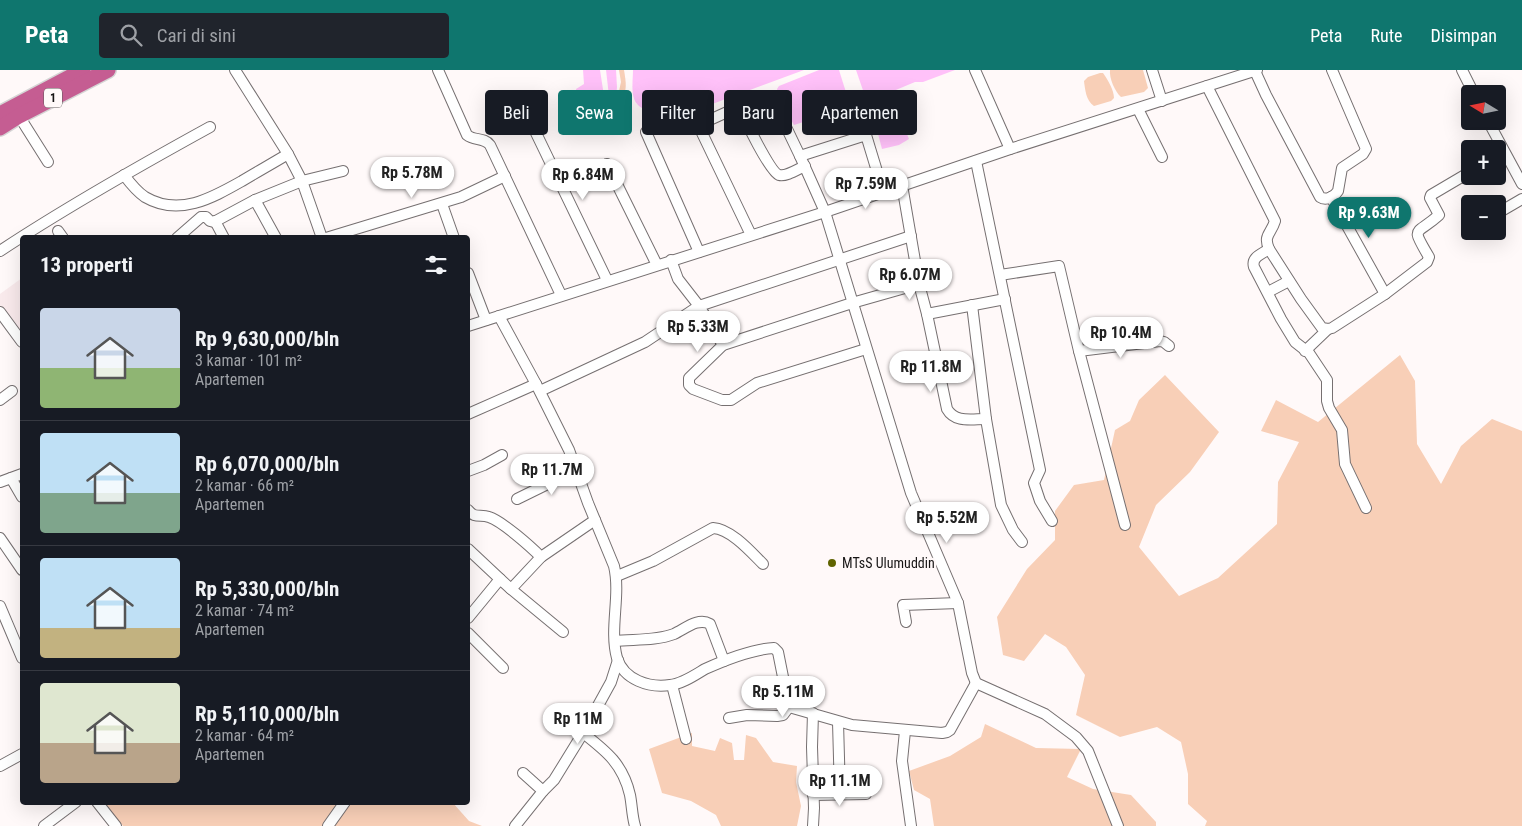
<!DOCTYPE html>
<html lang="id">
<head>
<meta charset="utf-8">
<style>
  :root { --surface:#171b24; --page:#20242c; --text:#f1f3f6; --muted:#9ea1a6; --line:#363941; --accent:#0f766e }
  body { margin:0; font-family:"Roboto Condensed",sans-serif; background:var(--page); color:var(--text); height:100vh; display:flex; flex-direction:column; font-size:19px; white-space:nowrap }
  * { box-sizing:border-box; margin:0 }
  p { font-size:16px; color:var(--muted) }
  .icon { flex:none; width:28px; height:28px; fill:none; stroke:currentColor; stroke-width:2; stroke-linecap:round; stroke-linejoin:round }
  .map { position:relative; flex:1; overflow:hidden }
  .drawer { position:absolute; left:20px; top:165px; width:450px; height:570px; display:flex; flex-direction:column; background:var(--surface); border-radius:5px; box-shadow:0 5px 20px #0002 }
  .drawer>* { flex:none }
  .guide { position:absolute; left:485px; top:20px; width:475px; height:45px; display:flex; gap:10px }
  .needle { width:32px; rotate:280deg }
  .controls { position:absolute; left:1461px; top:15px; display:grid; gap:10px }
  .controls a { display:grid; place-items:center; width:45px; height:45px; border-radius:5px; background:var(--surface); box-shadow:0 5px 20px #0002; font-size:25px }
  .price { position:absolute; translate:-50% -42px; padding:0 11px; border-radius:18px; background:#fff; color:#222; font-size:16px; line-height:32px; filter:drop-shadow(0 1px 2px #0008) }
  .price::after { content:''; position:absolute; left:50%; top:30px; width:15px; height:11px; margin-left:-8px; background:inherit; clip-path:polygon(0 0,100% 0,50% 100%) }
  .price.active { background:var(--accent); color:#fff }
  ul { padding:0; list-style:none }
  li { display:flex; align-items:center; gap:15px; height:125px; padding:0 20px }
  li+li { border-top:1px solid var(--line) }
  li span { display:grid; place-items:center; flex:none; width:140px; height:100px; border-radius:5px; color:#555 }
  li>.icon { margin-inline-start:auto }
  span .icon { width:60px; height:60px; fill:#fffc; stroke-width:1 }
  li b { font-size:21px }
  h2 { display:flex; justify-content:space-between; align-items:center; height:60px; padding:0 20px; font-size:21px }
  .tag { padding:0 18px; border-radius:5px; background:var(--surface); box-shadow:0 5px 20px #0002; font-size:18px; line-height:45px }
  .tag.active { background:var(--accent); color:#fff }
  header { display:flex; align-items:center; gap:30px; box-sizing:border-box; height:70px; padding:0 25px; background:var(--accent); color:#fff }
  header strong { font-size:24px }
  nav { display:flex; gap:28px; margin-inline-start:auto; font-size:18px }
  .search { width:350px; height:45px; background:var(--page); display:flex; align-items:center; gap:12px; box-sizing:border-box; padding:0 18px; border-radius:5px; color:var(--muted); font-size:19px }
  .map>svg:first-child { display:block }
</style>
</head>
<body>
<header>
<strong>Peta</strong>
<div class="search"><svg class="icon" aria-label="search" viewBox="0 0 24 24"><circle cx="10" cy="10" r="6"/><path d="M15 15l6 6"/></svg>Cari di sini</div>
<nav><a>Peta</a><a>Rute</a><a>Disimpan</a></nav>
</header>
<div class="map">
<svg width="1522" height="756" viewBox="0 0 1522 756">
  <rect width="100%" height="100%" fill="#fff9f9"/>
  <!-- built -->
  <polygon fill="#f9eaec" points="22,208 22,268 0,238 0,224"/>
  <!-- green -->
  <g fill="#f8cfb7">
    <path d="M619 0H624C626 12 628 22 620 31L617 30 621 12Z"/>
    <path d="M1110 0H1143L1148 18 1144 22 1121 27C1115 22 1109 8 1110 0Z"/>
    <path d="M1100 3H1103C1108 10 1114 20 1114 28L1111 31 1094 36C1086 31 1085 19 1084 11L1088 7Z"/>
    <polygon points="1400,285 1415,311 1417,374 1441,414 1461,376 1492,349 1522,361 1522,756 1205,756 1207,751 1188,734 1188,704 1181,672 1157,657 1120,667 1076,645 1085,605 1066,577 1045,564 1024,591 1003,585 997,547 1027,499 1055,470 1055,441 1074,415 1104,410 1115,360 1130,351 1139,330 1165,305 1219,362 1190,402 1156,435 1139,477 1179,526 1218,508 1277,454 1278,412 1299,372 1261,361 1276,330 1318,352"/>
    <polygon points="985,654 1036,678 1081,679 1067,707 1093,719 1131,725 1156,752 1156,756 934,756 930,729 914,720 909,701 950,686 981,667"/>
    <polygon points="692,663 692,676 715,681 720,668 732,673 734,690 744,690 746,665 756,668 773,692 797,696 796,712 801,736 797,756 721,756 716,745 691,731 662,723 649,679"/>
    <polygon points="103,733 453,733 469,751 482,756 123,756"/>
  </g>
  <!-- water -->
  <g fill="#ffc1f9">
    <polygon points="583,0 600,0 604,26 609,29 610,33 580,37 576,19 584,14"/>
    <polygon points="606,0 616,0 617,17 616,27 609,26"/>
    <path d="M633 0H804L688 43 642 38C629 31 633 13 633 0Z"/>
    <polygon points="819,0 839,0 850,35 847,38 794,55 780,30 777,19 779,16"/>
    <polygon points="856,0 955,0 923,12 915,12 867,32"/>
    <polygon points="760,32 766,32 771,37 776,48 754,59 744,39"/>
    <polygon points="900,47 909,69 899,75 882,79 877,60 879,56"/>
  </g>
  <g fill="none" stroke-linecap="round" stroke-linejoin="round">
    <!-- minor casing -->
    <g stroke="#767071" stroke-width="12">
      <g id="minor">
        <polyline points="235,0 288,84 302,111 322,168"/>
        <path d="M438 0 467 65C474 71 484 67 490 75L561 225"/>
        <polyline points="975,0 1010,79"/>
        <polyline points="1152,0 1162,31"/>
        <polyline points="1462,0 1474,24"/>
        <path d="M1255 1 1266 25 1320 127C1326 131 1334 127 1338 121L1342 98 1363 84 1366 79 1332 0"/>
        <path d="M1207 16 1275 151C1271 164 1263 165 1269 179L1301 229 1322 258 1328 259 1332 258 1385 224 1427 192 1429 187C1410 155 1416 166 1439 145L1430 128 1431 125 1470 102"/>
        <path d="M739 37C744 48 770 102 779 105 786 107 798 99 805 96"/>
        <polyline points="1138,39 1162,87"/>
        <polyline points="861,45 866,65"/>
        <polyline points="19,46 48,92"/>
        <polyline points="1488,51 1522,114"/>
        <polyline points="646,62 699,182"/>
        <polyline points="536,63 607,210"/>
        <polyline points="976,91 1040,400 1034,413 1040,431 1052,451"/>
        <polyline points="607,94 657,195"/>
        <path d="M124 105C130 113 136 121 145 127 179 147 212 128 242 111 257 102 273 93 288 84"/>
        <polyline points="902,115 919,214 927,244 1005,229"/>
        <polyline points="883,121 866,65 800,86 825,142 911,423 958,533 972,603 976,613 1045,644 1076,667 1088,681 1118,756"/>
        <polyline points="1331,127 1385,224"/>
        <polyline points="255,130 276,168"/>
        <polyline points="442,134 454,168"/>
        <polyline points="1498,143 1522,129"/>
        <polyline points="215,151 224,168"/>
        <polyline points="58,161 63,168"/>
        <polyline points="751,165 702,63 701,57 703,53 760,27 768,28 776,36 800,86"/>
        <polyline points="177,168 201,147 206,147 210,151 214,152 255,130 302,111 343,101"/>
        <polyline points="326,168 461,127 505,106"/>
        <path d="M1269 179C1262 184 1251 187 1254 197L1281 249 1295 272 1309 283 1327 310V331L1329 338 1342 360 1345 394 1366 438"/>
        <path d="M0 181C68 136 139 96 210 57"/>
        <polyline points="671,190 678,209 699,236 911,166"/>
        <polyline points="468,203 486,250"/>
        <polyline points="1000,205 1059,196 1079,281 1125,455"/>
        <polyline points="1268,222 1289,211"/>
        <polyline points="972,235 986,349 1001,435 1013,460 1022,472"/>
        <polyline points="0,242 22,272"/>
        <path d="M927 244 947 339C955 353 971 349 986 349"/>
        <path d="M499 246 536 314 569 380 588 433 614 496C621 526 609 558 617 588 624 610 649 618 670 615 682 614 695 605 705 599 725 590 752 579 774 578L778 582 789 637 852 655 942 663 947 662 950 660 976 613"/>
        <polyline points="468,256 825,142 1010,79 1257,0"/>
        <polyline points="866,279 757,313 731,330 722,330 693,319 689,315 689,308 723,275 852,233 919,214"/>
        <polyline points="1079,281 1160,271 1164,272 1169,276"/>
        <polyline points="1305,281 1328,259"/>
        <polyline points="540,321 645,272 699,236 723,275"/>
        <polyline points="0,330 12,321"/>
        <polyline points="468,344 536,314"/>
        <polyline points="468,401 484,395 502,385"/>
        <polyline points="11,408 22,427"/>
        <polyline points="0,412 22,404"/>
        <polyline points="517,429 576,400"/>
        <path d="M468 440C475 449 480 444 489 447 502 451 531 477 541 487"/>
        <polyline points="0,468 22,500"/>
        <polyline points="468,479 500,509"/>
        <path d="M617 506 653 491 713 458C731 459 751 482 763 494"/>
        <polyline points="511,519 563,562"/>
        <polyline points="0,536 22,588"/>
        <polyline points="468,548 500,509 511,519 541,487 595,450"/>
        <polyline points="906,552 903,535 958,533"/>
        <polyline points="468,563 503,598"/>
        <path d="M615 571C633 569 656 571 674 564 685 559 698 547 710 554L724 591"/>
        <path d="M618 590 611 612 583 663C606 681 623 694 630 725 632 735 632 746 635 756"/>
        <polyline points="672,615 686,669"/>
        <polyline points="729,648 747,645 777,646 783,645 789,637"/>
        <polyline points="838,652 840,724"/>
        <polyline points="905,661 902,691 911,756"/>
        <polyline points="0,696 22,684"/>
        <polyline points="523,703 543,721 554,710 583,663"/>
        <polyline points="813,725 866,724"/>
        <polyline points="97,732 116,756"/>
        <polyline points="44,756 76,732"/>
        <polyline points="328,756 345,732"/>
        <polyline points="515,756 543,721"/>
        <polyline points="813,756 814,738 812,677 813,643"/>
      </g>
    </g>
    <!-- highway casing -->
    <g stroke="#d5d5d5" stroke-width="18">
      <g id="highway">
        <polyline points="0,44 83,0"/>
        <polyline points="0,58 19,46 108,0"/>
      </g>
    </g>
    <!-- minor -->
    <use href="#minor" stroke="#fff" stroke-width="10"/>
    <!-- highway -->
    <use href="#highway" stroke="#c55d92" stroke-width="15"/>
  </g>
  <!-- markers -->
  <circle fill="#5f6300" stroke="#fff9f9" stroke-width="2" cx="832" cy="493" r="5"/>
  <g text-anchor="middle" stroke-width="4.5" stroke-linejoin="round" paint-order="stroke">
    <!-- shield labels -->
    <rect fill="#fff9f9" stroke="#5c5959" stroke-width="1" x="44" y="18.5" width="18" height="19" rx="4"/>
    <g font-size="12" font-weight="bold" fill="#161414">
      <text x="53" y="32">1</text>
    </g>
    <!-- poi labels -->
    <g font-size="14" fill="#161414" stroke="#fff9f9" text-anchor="start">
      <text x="842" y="498">MTsS Ulumuddin</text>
    </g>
  </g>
</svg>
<div class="controls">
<a><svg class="needle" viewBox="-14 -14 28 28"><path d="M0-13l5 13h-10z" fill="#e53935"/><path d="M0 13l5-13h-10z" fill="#9ea1a6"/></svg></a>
<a>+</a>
<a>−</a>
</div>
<b class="price" style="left:412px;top:129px">Rp 5.78M</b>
<b class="price" style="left:583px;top:131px">Rp 6.84M</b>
<b class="price" style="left:866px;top:140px">Rp 7.59M</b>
<b class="price active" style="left:1369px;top:169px">Rp 9.63M</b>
<b class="price" style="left:910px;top:231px">Rp 6.07M</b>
<b class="price" style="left:698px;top:283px">Rp 5.33M</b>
<b class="price" style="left:1121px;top:289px">Rp 10.4M</b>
<b class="price" style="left:931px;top:323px">Rp 11.8M</b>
<b class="price" style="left:552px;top:426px">Rp 11.7M</b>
<b class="price" style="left:947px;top:474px">Rp 5.52M</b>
<b class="price" style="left:783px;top:648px">Rp 5.11M</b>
<b class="price" style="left:578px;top:675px">Rp 11M</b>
<b class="price" style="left:840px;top:737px">Rp 11.1M</b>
<div class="guide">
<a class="tag">Beli</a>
<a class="tag active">Sewa</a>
<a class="tag">Filter</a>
<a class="tag">Baru</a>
<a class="tag">Apartemen</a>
</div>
<section class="drawer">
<h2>13 properti<svg class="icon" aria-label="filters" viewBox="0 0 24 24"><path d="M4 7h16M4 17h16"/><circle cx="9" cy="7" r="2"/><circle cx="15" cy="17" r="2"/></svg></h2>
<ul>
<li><span style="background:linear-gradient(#c9d6e8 60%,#8fb573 0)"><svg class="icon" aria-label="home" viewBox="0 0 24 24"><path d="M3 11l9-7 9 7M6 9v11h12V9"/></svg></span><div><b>Rp 9,630,000/bln</b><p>3 kamar · 101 m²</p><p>Apartemen</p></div></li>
<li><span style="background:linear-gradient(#bfe0f5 60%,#7fa58c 0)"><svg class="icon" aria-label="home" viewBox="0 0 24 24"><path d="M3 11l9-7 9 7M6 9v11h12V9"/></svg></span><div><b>Rp 6,070,000/bln</b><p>2 kamar · 66 m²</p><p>Apartemen</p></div></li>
<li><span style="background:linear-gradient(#bfe0f5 70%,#c2b280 0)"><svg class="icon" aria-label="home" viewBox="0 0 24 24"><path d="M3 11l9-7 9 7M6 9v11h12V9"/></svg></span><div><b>Rp 5,330,000/bln</b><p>2 kamar · 74 m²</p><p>Apartemen</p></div></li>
<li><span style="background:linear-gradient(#dfe7d0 60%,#b9a48a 0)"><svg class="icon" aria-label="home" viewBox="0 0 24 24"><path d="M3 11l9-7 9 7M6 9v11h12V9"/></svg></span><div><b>Rp 5,110,000/bln</b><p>2 kamar · 64 m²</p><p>Apartemen</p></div></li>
</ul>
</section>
</div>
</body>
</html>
